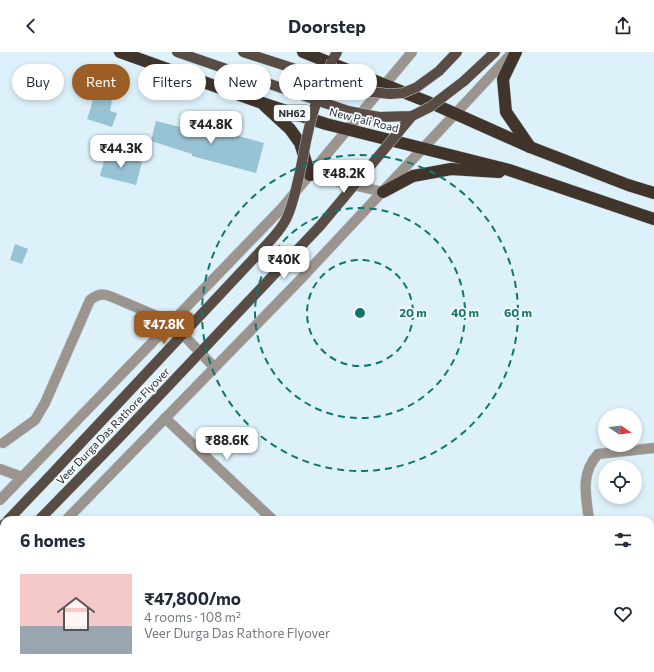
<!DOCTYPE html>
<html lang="en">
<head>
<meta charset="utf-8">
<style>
  :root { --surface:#fff; --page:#f2f2f3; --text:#1f2937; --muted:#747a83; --accent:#9d5e26 }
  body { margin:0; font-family:Commissioner,sans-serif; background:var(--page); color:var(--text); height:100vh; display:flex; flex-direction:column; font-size:15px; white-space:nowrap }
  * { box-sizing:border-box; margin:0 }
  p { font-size:13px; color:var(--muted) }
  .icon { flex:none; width:22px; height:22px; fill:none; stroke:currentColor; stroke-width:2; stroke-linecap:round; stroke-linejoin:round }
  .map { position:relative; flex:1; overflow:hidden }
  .sheet { position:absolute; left:0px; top:464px; width:654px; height:156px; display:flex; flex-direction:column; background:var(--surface); border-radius:12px 12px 0 0; box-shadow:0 2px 6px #0003 }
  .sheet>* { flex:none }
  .banner { position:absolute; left:12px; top:12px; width:400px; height:36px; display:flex; gap:8px }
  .needle { width:26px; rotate:103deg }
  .controls { position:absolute; left:598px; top:356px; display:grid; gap:8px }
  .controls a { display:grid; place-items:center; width:44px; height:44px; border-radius:50%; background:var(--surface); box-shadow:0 2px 6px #0003; font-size:20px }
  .price { position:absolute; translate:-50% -34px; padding:0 9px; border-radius:8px; background:#fff; color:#222; font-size:13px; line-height:26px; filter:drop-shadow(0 1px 2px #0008) }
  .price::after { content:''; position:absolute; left:50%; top:24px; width:12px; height:9px; margin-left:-6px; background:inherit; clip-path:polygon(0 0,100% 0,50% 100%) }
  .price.selected { background:var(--accent); color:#fff }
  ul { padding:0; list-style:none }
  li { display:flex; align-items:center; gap:12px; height:100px; padding:0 20px }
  li span { display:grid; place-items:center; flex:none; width:112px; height:80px; border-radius:0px; color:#555 }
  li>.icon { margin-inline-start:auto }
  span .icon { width:48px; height:48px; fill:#fffc; stroke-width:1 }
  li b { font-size:17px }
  h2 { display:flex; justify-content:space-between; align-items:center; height:48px; padding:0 20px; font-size:17px }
  .pill { padding:0 14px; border-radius:18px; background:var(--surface); box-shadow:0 2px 6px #0003; font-size:14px; line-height:36px }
  .pill.selected { background:var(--accent); color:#fff }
  header { display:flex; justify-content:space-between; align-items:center; height:52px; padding:0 20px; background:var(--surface); font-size:18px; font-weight:700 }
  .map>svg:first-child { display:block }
</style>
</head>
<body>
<header><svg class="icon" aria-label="back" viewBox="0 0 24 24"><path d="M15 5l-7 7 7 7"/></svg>Doorstep<svg class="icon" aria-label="share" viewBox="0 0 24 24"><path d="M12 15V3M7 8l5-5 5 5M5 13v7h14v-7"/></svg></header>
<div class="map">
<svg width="654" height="620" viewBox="0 0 654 620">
  <rect width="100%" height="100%" fill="#ddf1fa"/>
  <!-- building -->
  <g fill="#97c3d5">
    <polygon points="98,18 117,21 110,59 117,61 112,75 87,67 91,55"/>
    <polygon points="156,69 192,78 193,72 264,91 256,121 192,104 192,102 151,89"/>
    <polygon points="106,101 142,110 136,133 100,124"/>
    <polygon points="15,192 28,197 22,212 10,208"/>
  </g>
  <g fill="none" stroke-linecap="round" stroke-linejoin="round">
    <!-- minor casing -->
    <g stroke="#bdced6" stroke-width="11">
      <g id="minor">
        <polyline points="310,123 383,140"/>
        <polyline points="165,366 273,468"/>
        <path d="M3 391 35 368 45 351 90 248C98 242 103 241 112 245L171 270 214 315"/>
        <polyline points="0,417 22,425"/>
        <polyline points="0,448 282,156 412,0"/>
        <polyline points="66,468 297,231 513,0"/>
        <path d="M589 468C586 443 580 422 598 402L654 396"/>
        <polyline points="0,537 4,533"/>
        <polyline points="123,616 127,620"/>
        <polyline points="434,616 439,620"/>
        <polyline points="609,616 609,620"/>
      </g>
    </g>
    <!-- major casing -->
    <g stroke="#bdced6" stroke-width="11">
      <g id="major">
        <polyline points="332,9 337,0"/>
        <polyline points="439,19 457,0"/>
        <polyline points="464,29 495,0"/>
        <polyline points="8,468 49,425"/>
        <polyline points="0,477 4,472"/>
        <polyline points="0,508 4,504"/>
      </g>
    </g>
    <!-- highway casing -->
    <g stroke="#bdced6" stroke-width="13">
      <g id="highway">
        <polyline points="120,0 262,51 326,72 509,118 654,167"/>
        <polyline points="303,0 438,54 530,95 628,133 654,141"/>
        <polyline points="516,0 503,27 506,60 530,95"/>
        <polyline points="265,54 290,77 300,91 310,123"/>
        <polyline points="383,140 413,124 451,117 499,120"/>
      </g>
    </g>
    <!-- minor -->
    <use href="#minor" stroke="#9b948f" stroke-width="10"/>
    <!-- major -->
    <use href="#major" stroke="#584c44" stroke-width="10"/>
    <!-- highway -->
    <use href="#highway" stroke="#41342a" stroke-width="12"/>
    <!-- major-bridge casing -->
    <g stroke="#bdced6" stroke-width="11" stroke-linecap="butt">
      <g id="major-bridge">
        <polyline points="177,0 348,59 379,65 412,64 430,55 464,29"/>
        <polyline points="243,0 363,39 390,42 403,41 417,35 439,19"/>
        <path d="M49 425 256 204C267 192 282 178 288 163 299 135 302 105 309 76 314 53 323 31 332 9"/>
        <polyline points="39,468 119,386 320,174 412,64"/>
      </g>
    </g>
    <!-- major-bridge -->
    <use href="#major-bridge" stroke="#584c44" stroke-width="10"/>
  </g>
  <!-- distance rings -->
  <g fill="none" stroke="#0f766e" stroke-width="2" stroke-dasharray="7 5">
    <circle cx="360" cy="261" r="53"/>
    <circle cx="360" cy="261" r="105"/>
    <circle cx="360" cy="261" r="158"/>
  </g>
  <g text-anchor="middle" stroke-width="3.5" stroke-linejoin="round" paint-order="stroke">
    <!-- shield labels -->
    <rect fill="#f7fbfd" stroke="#676e70" stroke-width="1" x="274" y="53" width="36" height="16" rx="3"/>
    <g font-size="10" font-weight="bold" fill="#293134">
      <text x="292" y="65">NH62</text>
    </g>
    <!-- street labels -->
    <g font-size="11" fill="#293134" stroke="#f7fbfd">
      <text transform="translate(364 68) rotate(14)" y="4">New Pali Road</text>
      <text transform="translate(113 374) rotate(-46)" y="4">Veer Durga Das Rathore Flyover</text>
    </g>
  </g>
  <circle cx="360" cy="261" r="6" fill="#0f766e" stroke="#f7fbfd" stroke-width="2"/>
  <g font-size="12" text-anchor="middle" font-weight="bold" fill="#0f766e" stroke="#f7fbfd" stroke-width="3.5" stroke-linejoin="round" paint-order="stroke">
    <text x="413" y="265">20 m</text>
    <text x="465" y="265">40 m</text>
    <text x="518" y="265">60 m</text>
  </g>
</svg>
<div class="controls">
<a><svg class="needle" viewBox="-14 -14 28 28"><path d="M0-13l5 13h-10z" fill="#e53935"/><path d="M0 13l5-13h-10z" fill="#747a83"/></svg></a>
<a><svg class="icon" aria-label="locate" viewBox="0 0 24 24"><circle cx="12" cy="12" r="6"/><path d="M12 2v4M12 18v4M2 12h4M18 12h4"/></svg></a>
</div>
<b class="price" style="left:211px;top:93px">₹44.8K</b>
<b class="price" style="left:121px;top:117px">₹44.3K</b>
<b class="price" style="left:344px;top:142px">₹48.2K</b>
<b class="price" style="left:284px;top:228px">₹40K</b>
<b class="price selected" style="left:164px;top:293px">₹47.8K</b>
<b class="price" style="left:227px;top:409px">₹88.6K</b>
<div class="banner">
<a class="pill">Buy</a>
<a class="pill selected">Rent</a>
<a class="pill">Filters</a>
<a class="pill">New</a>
<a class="pill">Apartment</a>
</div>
<section class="sheet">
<h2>6 homes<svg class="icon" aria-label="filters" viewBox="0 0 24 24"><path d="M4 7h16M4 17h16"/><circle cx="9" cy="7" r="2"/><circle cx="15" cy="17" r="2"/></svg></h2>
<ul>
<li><span style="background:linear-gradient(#f6c9c9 65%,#9aa5b1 0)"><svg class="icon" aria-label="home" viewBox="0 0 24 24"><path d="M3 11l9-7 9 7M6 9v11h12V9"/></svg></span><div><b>₹47,800/mo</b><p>4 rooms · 108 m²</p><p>Veer Durga Das Rathore Flyover</p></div><svg class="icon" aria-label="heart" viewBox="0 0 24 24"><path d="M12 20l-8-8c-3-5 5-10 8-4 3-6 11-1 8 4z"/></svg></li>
</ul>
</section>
</div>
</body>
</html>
